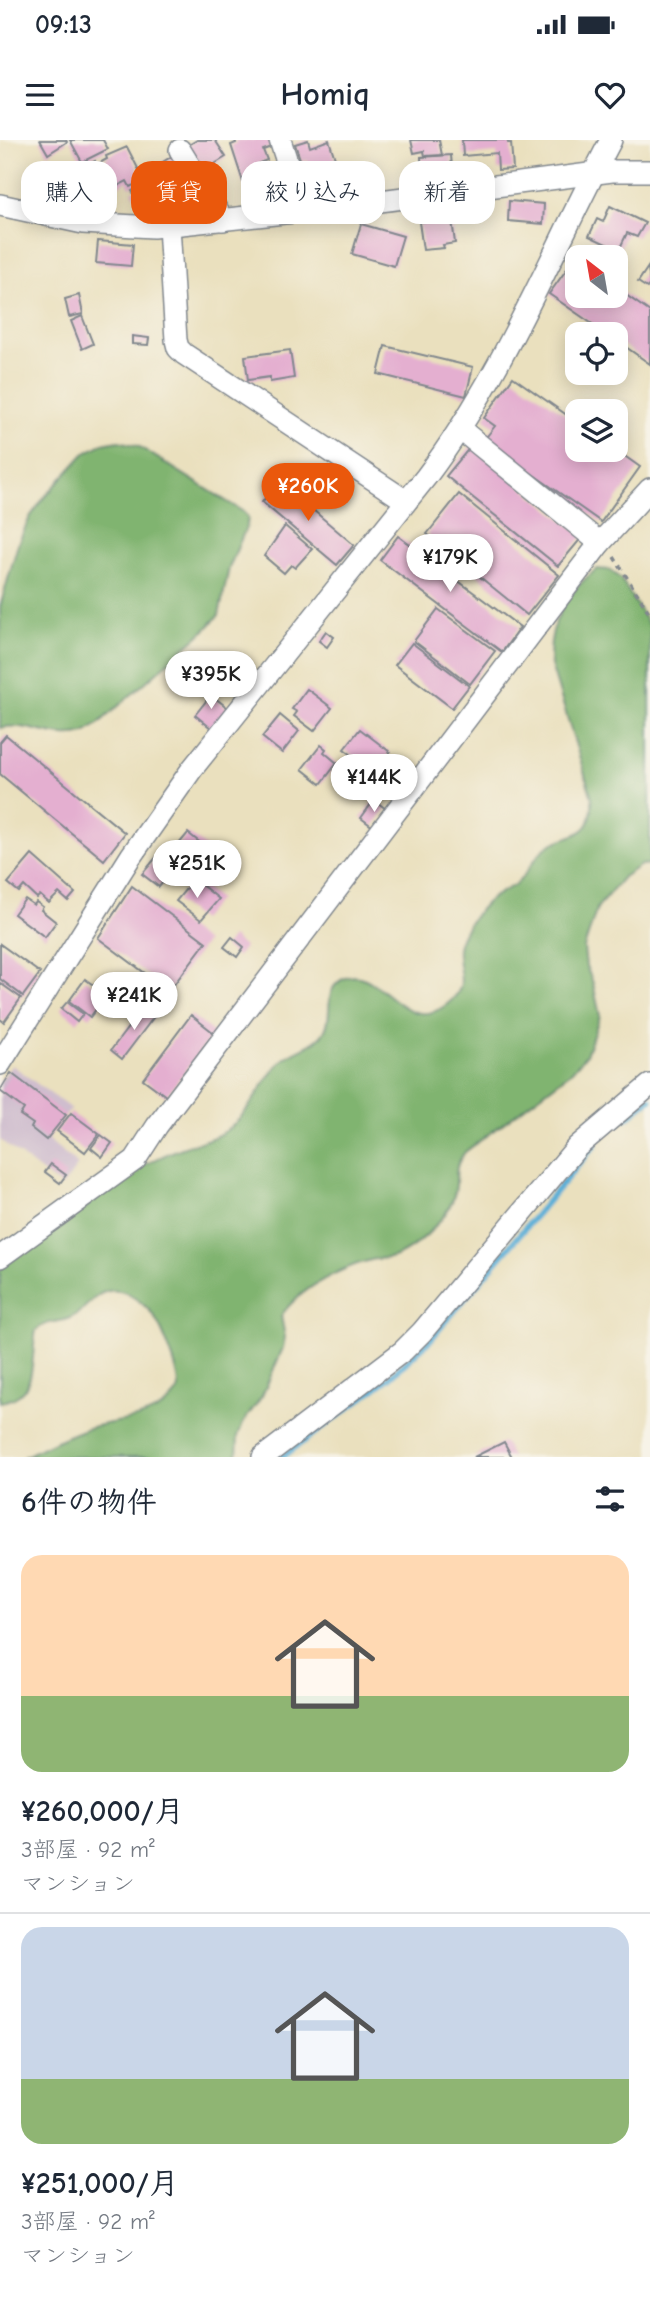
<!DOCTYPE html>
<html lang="ja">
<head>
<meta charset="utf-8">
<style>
  :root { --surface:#fff; --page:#f6f6f7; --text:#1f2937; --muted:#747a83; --line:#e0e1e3; --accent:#ea580c }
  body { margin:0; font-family:"Comic Neue","Klee One",sans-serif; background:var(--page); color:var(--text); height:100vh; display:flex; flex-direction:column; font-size:26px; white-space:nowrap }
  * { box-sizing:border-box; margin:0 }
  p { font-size:23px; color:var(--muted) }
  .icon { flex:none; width:38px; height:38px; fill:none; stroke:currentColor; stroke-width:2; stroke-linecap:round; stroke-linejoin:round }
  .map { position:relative; height:1317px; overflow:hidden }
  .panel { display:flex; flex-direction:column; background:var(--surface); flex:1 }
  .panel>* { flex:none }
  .hud { position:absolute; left:21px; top:21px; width:609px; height:63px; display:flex; gap:14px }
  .needle { width:46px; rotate:329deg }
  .fabs { position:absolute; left:565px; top:105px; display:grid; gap:14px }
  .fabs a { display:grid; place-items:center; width:63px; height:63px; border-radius:14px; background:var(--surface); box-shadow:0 4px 18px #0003; font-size:35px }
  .price { position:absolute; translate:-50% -60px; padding:0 16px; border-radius:24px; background:#fff; color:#222; font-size:23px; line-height:46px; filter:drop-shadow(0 2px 4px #0008) }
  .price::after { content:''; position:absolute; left:50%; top:42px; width:21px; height:16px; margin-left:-10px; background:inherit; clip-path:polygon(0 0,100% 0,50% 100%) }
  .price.current { background:var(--accent); color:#fff }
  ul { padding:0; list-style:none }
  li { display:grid; align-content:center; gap:14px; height:371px; padding:0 21px }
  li+li { border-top:2px solid var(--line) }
  li span { display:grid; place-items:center; height:217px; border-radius:21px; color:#555 }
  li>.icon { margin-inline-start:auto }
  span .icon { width:126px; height:126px; fill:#fffc; stroke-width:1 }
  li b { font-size:30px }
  h2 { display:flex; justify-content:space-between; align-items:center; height:84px; padding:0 21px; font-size:30px }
  .chip { padding:0 24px; border-radius:21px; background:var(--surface); box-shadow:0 4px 18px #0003; font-size:24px; line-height:63px }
  .chip.current { background:var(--accent); color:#fff }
  .status { display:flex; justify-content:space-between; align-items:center; height:49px; padding:0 35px; background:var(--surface); direction:ltr }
  .status svg { height:19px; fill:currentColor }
  header { display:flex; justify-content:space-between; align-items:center; height:91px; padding:0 21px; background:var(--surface); font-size:32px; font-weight:700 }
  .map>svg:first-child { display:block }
</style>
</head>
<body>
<div class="status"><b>09:13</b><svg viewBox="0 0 49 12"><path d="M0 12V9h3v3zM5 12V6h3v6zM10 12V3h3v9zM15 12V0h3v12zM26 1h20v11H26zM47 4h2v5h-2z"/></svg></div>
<header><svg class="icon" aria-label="menu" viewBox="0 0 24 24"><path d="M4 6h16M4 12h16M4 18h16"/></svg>Homiq<svg class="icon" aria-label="heart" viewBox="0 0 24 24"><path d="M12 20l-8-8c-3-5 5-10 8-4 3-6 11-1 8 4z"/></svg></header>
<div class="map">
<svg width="650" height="1317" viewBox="0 0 650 1317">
  <rect width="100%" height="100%" fill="#f7f3e8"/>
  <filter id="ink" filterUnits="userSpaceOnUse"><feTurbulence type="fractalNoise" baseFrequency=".0143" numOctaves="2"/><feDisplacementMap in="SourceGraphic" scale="14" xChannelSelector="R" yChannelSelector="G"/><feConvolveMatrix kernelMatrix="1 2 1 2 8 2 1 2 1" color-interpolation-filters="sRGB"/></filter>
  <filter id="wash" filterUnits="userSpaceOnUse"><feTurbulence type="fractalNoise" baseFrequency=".00686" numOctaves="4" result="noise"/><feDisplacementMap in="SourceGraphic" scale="28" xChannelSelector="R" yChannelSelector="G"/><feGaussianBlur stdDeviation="1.57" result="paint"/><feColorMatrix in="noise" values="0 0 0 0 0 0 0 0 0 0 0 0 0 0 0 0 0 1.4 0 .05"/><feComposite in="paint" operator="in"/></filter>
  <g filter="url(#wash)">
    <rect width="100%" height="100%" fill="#eae0be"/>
    <!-- industrial -->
    <polygon fill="#cfbdce" points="12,925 71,969 47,1000 78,1025 62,1047 0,1000 0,941"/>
    <!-- forest -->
    <g fill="#80b470" stroke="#4e7267" stroke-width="2">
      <path d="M119 301 138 306 242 371 248 377 247 385 229 428 219 475 206 489 98 584C94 587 89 591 84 593 57 602 27 581 0 588V467L18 404 30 377 44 358 84 314 102 304Z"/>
      <path d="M597 429 610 430 621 439 650 487V724L641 725 623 737 597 768 584 808 586 826 593 843 600 876 586 915 571 932 465 1012C451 1031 459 1034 455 1052 452 1065 445 1076 436 1085 426 1097 408 1112 393 1117 386 1119 378 1118 371 1120 340 1128 299 1149 281 1176L285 1197 283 1208 262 1256 243 1283 238 1296 237 1317H23C46 1306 68 1294 92 1287 117 1280 146 1281 167 1263 170 1261 176 1254 178 1251 183 1237 160 1182 150 1171 143 1164 129 1152 119 1151 94 1147 89 1170 70 1178 56 1184 50 1179 36 1190 30 1218 40 1257 0 1262V1130C23 1108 52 1092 77 1073 100 1057 122 1037 146 1024 159 1018 172 1011 185 1007 202 1001 219 998 233 985 254 967 263 937 285 918 297 909 316 905 324 892 335 874 321 851 343 839 378 821 402 898 446 865 472 845 456 833 458 808 460 793 476 773 486 763 495 754 507 750 517 743 528 733 533 719 543 710 567 689 594 705 592 658L551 525C546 486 566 452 597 429Z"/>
    </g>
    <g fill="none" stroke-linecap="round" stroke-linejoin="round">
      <!-- stream -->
      <g stroke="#5bafd7" stroke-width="6">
        <polyline points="627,978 650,959"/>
        <polyline points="282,1317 389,1238 430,1200 595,1005"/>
      </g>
    </g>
    <g id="blocks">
      <!-- building -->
      <g fill="#e4afd0">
        <polygon points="40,0 66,0 67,2 48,14"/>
        <polygon points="70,0 103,0 108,9 82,22"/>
        <polygon points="197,0 215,0 226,17 203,31 187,6"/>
        <polygon points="235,0 269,0 272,7 263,10 267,20 259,23 266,45 246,51 231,5 236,3"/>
        <polygon points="308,0 310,7 329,0 338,28 312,36 307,20 301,22 295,4"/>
        <polygon points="411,0 439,0 442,15 425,16 424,11 414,13"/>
        <polygon points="462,0 507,0 508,3 511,3 513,29 498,30 497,13 463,16"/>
        <polygon points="127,7 144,40 130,47 127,41 89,61 74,32 95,21 96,25 107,19 106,16"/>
        <polygon points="174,15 187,37 163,52 150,30"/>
        <polygon points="451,15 453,39 422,41 421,17"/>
        <polygon points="146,42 161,66 147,75 132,51"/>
        <polygon points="509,61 544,64 543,84 508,81"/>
        <polygon points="610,66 645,83 637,97 627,93 619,110 589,96 597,79 603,82"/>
        <polygon points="442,79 443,81 452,80 455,103 443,105 444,108 423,110 419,82"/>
        <polygon points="361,84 403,96 394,126 352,114"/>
        <polygon points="98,101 133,104 131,126 96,123"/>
        <polygon points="574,119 578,121 578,156 616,156 616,148 650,172 650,224 616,200 616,194 607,194 549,154"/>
        <polygon points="648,127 650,144 647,148 638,142"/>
        <polygon points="79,155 83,174 69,177 65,159"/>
        <polygon points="82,176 93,204 82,209 71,181"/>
        <polygon points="132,196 149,198 148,205 132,204"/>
        <polygon points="385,206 473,227 466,256 378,234"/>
        <polygon points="290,210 294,238 270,242 270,237 248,240 245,216"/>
        <polygon points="513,237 578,283 578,310 616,310 640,327 601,382 484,300 495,286 484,278"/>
        <polygon points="471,306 583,396 558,426 446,336"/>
        <polygon points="279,341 354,405 337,425 262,362"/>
        <polygon points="459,354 559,435 527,475 427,394"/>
        <polygon points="285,386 312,409 295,428 291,425 284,433 264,416"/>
        <polygon points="398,396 520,487 502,512 380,420"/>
        <polygon points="438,469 495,511 470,544 414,501"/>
        <polygon points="326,491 334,497 327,507 319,501"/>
        <polygon points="412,503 469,546 452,568 395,525"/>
        <polygon points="307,549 332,568 314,591 294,576 297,572 292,569"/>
        <polygon points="211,555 228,568 211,588 195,575"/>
        <polygon points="280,575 299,591 282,613 262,597"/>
        <polygon points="360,589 390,612 375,632 344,609"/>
        <polygon points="6,595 125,693 104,720 0,634 0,602"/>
        <polygon points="321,605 326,609 324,612 337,623 321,644 302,629"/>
        <polygon points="374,660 386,669 373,687 361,678"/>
        <polygon points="188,693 208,709 190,732 169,716"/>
        <polygon points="160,713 176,726 159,747 142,734"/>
        <polygon points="32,715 75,753 68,761 59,753 49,763 40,755 37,758 24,746 19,752 8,743"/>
        <polygon points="194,739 219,759 201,780 176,761"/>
        <polygon points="132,746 206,802 169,851 98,798"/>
        <polygon points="25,759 34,765 36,762 43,767 41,770 56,782 45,797 14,774"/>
        <polygon points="232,797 244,807 237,817 224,807"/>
        <polygon points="0,804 40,833 23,856 0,839"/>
        <polygon points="85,839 107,855 90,877 69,861"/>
        <polygon points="0,843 21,858 4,882 0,879"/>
        <polygon points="67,862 83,874 77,882 61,869"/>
        <polygon points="145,865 156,874 122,919 111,910"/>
        <polygon points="191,875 214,893 166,956 143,939"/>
        <polygon points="11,933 66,975 46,1000 31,988 33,984 20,975 24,969 0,951"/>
        <polygon points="71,973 99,994 85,1012 57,991"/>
        <polygon points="101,995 112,1003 102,1017 91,1008"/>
        <polygon points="51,1024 66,1035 60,1043 45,1032"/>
        <polygon points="504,1302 512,1317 474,1317"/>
      </g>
    </g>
  </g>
  <g filter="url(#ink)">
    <use href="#blocks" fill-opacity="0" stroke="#82888e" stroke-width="2"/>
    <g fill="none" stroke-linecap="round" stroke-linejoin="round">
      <!-- minor casing -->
      <g stroke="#82888e" stroke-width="24">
        <g id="minor">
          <polyline points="280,0 303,71"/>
          <polyline points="180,10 223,80"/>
          <polyline points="0,65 83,83 153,87 303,71 612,31 650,31"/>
          <polyline points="169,86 176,200 178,208 184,214 406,361"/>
          <polyline points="460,289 600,403"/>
          <path d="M0 924 131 716 192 629 426 337C504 234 551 113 611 0"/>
          <polyline points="0,1117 135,1020 157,986 600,403 650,349"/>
          <polyline points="263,1317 403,1211 422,1192 577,1007 650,945"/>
        </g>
      </g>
      <!-- path -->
      <polyline stroke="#82888e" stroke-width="3.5" stroke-dasharray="5 5" stroke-linecap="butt" points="614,417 650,474"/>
      <!-- minor -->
      <use href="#minor" stroke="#fff" stroke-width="21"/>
    </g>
  </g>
</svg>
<div class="fabs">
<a><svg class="needle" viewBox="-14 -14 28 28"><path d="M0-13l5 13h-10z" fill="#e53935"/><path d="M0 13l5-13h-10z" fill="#747a83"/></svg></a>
<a><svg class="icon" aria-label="locate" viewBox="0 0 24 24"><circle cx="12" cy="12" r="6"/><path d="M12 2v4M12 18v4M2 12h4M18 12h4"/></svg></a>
<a><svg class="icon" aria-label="layers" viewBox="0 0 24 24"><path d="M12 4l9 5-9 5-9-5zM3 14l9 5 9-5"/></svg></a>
</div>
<b class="price current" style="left:308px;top:383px">¥260K</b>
<b class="price" style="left:450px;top:454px">¥179K</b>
<b class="price" style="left:211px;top:571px">¥395K</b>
<b class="price" style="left:374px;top:674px">¥144K</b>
<b class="price" style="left:197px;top:760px">¥251K</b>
<b class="price" style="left:134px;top:892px">¥241K</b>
<div class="hud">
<a class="chip">購入</a>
<a class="chip current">賃貸</a>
<a class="chip">絞り込み</a>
<a class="chip">新着</a>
</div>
</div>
<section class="panel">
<h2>6件の物件<svg class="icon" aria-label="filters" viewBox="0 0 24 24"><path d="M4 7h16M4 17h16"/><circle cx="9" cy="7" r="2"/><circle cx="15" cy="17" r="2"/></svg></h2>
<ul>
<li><span style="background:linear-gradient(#ffd9b3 65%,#8fb573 0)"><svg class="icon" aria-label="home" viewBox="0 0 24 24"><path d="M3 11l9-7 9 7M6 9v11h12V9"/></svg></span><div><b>¥260,000/月</b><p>3部屋 · 92 m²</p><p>マンション</p></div></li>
<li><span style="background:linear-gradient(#c9d6e8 70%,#8fb573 0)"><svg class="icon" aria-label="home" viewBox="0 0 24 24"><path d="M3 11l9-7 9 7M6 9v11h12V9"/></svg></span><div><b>¥251,000/月</b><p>3部屋 · 92 m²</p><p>マンション</p></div></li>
</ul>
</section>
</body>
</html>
